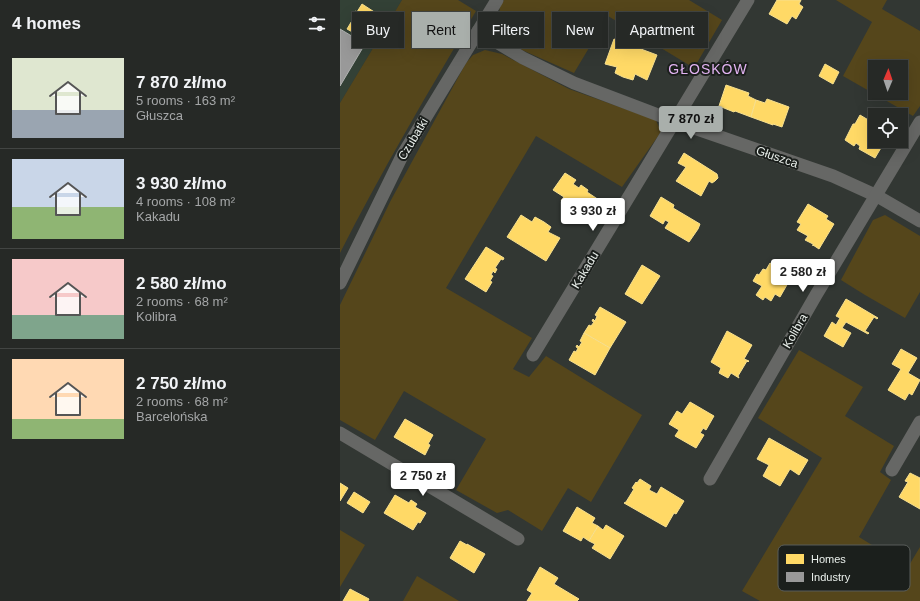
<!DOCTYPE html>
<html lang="en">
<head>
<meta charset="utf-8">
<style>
  :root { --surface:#262926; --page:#323532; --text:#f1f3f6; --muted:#a4a6a7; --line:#424543; --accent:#a9afab }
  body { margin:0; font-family:Helvetica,sans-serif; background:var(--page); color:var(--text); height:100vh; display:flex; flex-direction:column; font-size:15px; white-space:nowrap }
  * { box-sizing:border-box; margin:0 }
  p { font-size:13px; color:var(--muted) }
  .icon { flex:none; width:22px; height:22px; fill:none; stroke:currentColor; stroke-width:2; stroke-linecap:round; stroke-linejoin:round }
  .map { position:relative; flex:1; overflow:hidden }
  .panel { display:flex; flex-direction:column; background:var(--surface); width:340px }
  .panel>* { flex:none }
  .hud { position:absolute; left:12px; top:12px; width:380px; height:36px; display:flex; gap:8px }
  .needle { width:26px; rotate:2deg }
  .buttons { position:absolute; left:528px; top:60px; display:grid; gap:8px }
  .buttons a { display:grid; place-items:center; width:40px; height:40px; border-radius:0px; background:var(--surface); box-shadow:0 4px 16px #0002,0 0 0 1px var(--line); font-size:20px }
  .price { position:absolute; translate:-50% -34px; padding:0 9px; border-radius:4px; background:#fff; color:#222; font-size:13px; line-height:26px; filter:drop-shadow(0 1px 2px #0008) }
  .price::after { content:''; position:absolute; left:50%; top:24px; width:12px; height:9px; margin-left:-6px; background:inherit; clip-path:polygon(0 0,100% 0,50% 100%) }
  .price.active { background:var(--accent); color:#111 }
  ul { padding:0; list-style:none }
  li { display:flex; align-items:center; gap:12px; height:100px; padding:0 12px }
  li+li { border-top:1px solid var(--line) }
  li span { display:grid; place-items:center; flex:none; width:112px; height:80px; border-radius:0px; color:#555 }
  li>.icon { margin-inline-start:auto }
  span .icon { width:48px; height:48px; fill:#fffc; stroke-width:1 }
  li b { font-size:17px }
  h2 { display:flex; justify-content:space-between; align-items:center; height:48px; padding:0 12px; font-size:17px }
  .chip { padding:0 14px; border-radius:0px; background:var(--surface); box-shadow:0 4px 16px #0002,0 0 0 1px var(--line); font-size:14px; line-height:36px }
  .chip.active { background:var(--accent); color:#111 }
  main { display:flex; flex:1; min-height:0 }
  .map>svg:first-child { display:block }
</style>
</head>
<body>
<main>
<section class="panel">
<h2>4 homes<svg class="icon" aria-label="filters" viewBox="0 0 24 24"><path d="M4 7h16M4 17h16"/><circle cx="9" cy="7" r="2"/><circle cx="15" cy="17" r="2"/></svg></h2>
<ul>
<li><span style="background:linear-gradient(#dfe7d0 65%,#9aa5b1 0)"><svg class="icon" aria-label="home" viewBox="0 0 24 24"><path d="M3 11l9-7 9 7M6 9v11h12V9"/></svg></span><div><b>7 870 zł/mo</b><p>5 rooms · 163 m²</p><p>Głuszca</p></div></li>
<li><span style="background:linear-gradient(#c9d6e8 60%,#8fb573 0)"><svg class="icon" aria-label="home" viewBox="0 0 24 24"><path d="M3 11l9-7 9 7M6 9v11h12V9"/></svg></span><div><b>3 930 zł/mo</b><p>4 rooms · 108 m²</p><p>Kakadu</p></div></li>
<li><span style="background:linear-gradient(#f6c9c9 70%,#7fa58c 0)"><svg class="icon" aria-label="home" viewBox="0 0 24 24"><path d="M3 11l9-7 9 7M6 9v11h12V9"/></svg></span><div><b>2 580 zł/mo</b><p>2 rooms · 68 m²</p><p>Kolibra</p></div></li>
<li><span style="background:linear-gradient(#ffd9b3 75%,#8fb573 0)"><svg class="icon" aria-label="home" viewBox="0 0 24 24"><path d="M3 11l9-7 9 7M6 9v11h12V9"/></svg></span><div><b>2 750 zł/mo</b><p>2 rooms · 68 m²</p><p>Barcelońska</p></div></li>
</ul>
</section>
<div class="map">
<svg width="580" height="601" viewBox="0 0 580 601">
  <rect width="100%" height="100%" fill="#323733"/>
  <!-- built -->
  <polygon fill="#334136" points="0,0 62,0 0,103"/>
  <!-- green -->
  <g fill="#55461b" fill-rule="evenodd">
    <path d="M62 0H118L136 11C89 91 42 170 0 253V103Z"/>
    <polygon points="164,0 349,0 382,20 354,68 268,16 234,73 182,50 168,36 159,21 160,5"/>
    <path d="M496 0H547L542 9 580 31V106L573 116 503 76 532 22ZM535 67H561V93H535Z"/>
    <polygon points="145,50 162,54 229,89 316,120 321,132 282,187 196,136 106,288 192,338 173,369 189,377 206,356 302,415 251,502 228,488 202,531 168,510 157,513 116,490 146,439 64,391 35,440 0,420 0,305 51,200 126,63 133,55"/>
    <polygon points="545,215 580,236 580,292 565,318 525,295 501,280 533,220"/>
    <polygon points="459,350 523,387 505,416 554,446 540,472 551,480 519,537 568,567 580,547 580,601 420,601 402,591 482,458 418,418"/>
    <polygon points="0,530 25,545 0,587"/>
    <polygon points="77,576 119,601 63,601"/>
  </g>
  <!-- homes -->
  <g fill="#ffd966" stroke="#f8e08e">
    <polygon points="437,0 461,0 459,4 463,7 456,19 452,16 447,24 429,14"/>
    <polygon points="22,4 39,15 25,39 7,29 13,19 12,18 15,11 17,12"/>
    <polygon points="274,39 317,55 307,80 295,74 293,80 283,77 275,73 277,67 265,64"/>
    <polygon points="485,64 499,72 493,84 479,76"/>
    <polygon points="386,85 409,93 408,96 416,100 411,117 395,111 394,112 379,106"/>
    <polygon points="427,99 449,107 442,127 433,124 433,125 411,117 416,100 425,103"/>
    <polygon points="520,115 535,124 535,141 545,141 535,158 519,149 520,146 516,143 514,146 505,140 513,124 515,124"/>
    <polygon points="344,153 377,174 378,178 375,181 372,183 369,181 361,196 336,181 346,167 338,163"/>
    <polygon points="225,173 236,180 233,184 239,188 241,185 248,190 247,192 259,200 250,215 237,207 237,208 231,205 230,206 221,201 224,197 213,190"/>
    <polygon points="321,197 334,205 333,208 360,224 358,229 349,242 325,228 329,222 325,220 323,224 310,216"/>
    <polygon points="468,204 488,216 486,219 494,224 479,249 473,245 473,246 473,244 465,240 468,236 457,230 461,224 457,222"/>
    <polygon points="181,215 192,222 195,217 204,222 211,227 208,232 220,238 206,261 167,237"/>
    <polygon points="146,247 164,258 163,260 161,259 155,268 157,269 155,273 153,271 151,275 153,276 150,281 152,282 146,292 125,279"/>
    <polygon points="430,263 448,274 443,281 448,283 440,297 435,294 431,301 425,297 423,300 416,295 422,286 413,281 417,274 419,275 423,269 426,270"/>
    <polygon points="302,265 320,276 302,304 285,294"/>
    <polygon points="506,299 538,318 537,319 534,317 525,331 529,333 528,334 506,322 502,328 511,333 503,347 484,336 492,322 496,325 500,318 496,316"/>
    <polygon points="260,307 286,322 270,348 244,333 249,325 251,326 254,322 252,321 253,319 255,321 257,316 255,315"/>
    <polygon points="387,331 412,345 404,359 409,361 408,362 407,361 398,376 399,378 391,373 388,378 379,373 381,368 371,362"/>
    <polygon points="244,333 270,348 255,375 229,360 234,351 236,352 238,348 236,347 237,345 239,347 242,342 240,341"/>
    <polygon points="561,349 577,358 568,373 580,380 572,395 569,393 565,400 548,390 561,369 552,364"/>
    <polygon points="350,402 374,416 366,430 363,428 362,430 360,433 364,435 356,448 335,436 339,430 329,424 337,411 342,414"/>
    <polygon points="65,419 93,435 88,444 90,445 85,455 54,437"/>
    <polygon points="429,438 468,460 459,475 450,469 440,486 423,476 429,465 417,459"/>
    <polygon points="570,473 580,478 580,509 559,497 568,482 565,481"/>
    <polygon points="300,479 311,486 309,490 317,494 321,487 344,501 336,514 334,513 326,527 284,503 286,502 294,489 292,488 296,482 297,483"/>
    <polygon points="0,483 8,488 0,501"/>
    <polygon points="14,492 30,502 23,513 7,503"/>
    <polygon points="55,495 69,503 71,500 77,504 75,507 86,513 80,523 78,522 73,530 44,513"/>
    <polygon points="237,507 255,518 252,523 258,526 249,541 243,537 241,541 223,531"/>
    <polygon points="266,525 284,536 270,559 252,548 255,544 249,541 258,526 263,530"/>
    <polygon points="120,541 127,545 127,544 145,554 134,573 110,558"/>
    <polygon points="200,567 218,578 214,584 239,599 237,601 187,601 192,593 187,590"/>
    <polygon points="10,589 29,599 28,601 3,601"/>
  </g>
  <!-- industry -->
  <polygon fill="#999" stroke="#b1b3b2" points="0,29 25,44 0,86"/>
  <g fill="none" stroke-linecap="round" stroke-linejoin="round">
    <!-- minor -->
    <g stroke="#666765" stroke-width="13">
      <polyline points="138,31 183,58 234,83 334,121 493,176 537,196 580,221"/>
      <polyline points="0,283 62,156 157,0"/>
      <polyline points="193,355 408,0"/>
      <polyline points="0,433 178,539"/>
      <polyline points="552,470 580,422"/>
      <polyline points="370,479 476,295 580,122"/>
    </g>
  </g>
  <g text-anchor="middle" stroke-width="4" stroke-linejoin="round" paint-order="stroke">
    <!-- street labels -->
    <g font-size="12" fill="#e9efeb" stroke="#1b1f1c">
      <text transform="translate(73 139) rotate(-59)" y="4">Czubatki</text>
      <text transform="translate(437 157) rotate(19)" y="4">Głuszca</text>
      <text transform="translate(245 270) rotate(-59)" y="4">Kakadu</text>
      <text transform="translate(455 331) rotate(-60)" y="4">Kolibra</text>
    </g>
    <!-- quarter labels -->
    <g font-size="14" letter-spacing="1" fill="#e2b3f2" stroke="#1b1f1c">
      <text x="368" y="74">GŁOSKÓW</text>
    </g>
  </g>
  <!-- legend -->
  <rect x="438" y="545" width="132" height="46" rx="6" fill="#1b1f1c" stroke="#595d5a" stroke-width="1"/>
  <rect x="446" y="554" width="18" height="10" fill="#ffd966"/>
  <rect x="446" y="572" width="18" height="10" fill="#999"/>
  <g font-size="11" fill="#e9efeb">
    <text x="471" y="563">Homes</text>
    <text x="471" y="581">Industry</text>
  </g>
</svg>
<div class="buttons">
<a><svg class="needle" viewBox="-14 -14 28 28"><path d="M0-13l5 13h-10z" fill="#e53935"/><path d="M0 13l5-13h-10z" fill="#a4a6a7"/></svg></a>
<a><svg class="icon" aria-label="locate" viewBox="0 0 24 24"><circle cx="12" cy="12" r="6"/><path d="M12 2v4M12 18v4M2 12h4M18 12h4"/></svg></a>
</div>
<b class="price active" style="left:351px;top:140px">7 870 zł</b>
<b class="price" style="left:253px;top:232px">3 930 zł</b>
<b class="price" style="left:463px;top:293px">2 580 zł</b>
<b class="price" style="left:83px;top:497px">2 750 zł</b>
<div class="hud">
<a class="chip">Buy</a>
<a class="chip active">Rent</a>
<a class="chip">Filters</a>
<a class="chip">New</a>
<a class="chip">Apartment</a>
</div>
</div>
</main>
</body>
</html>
